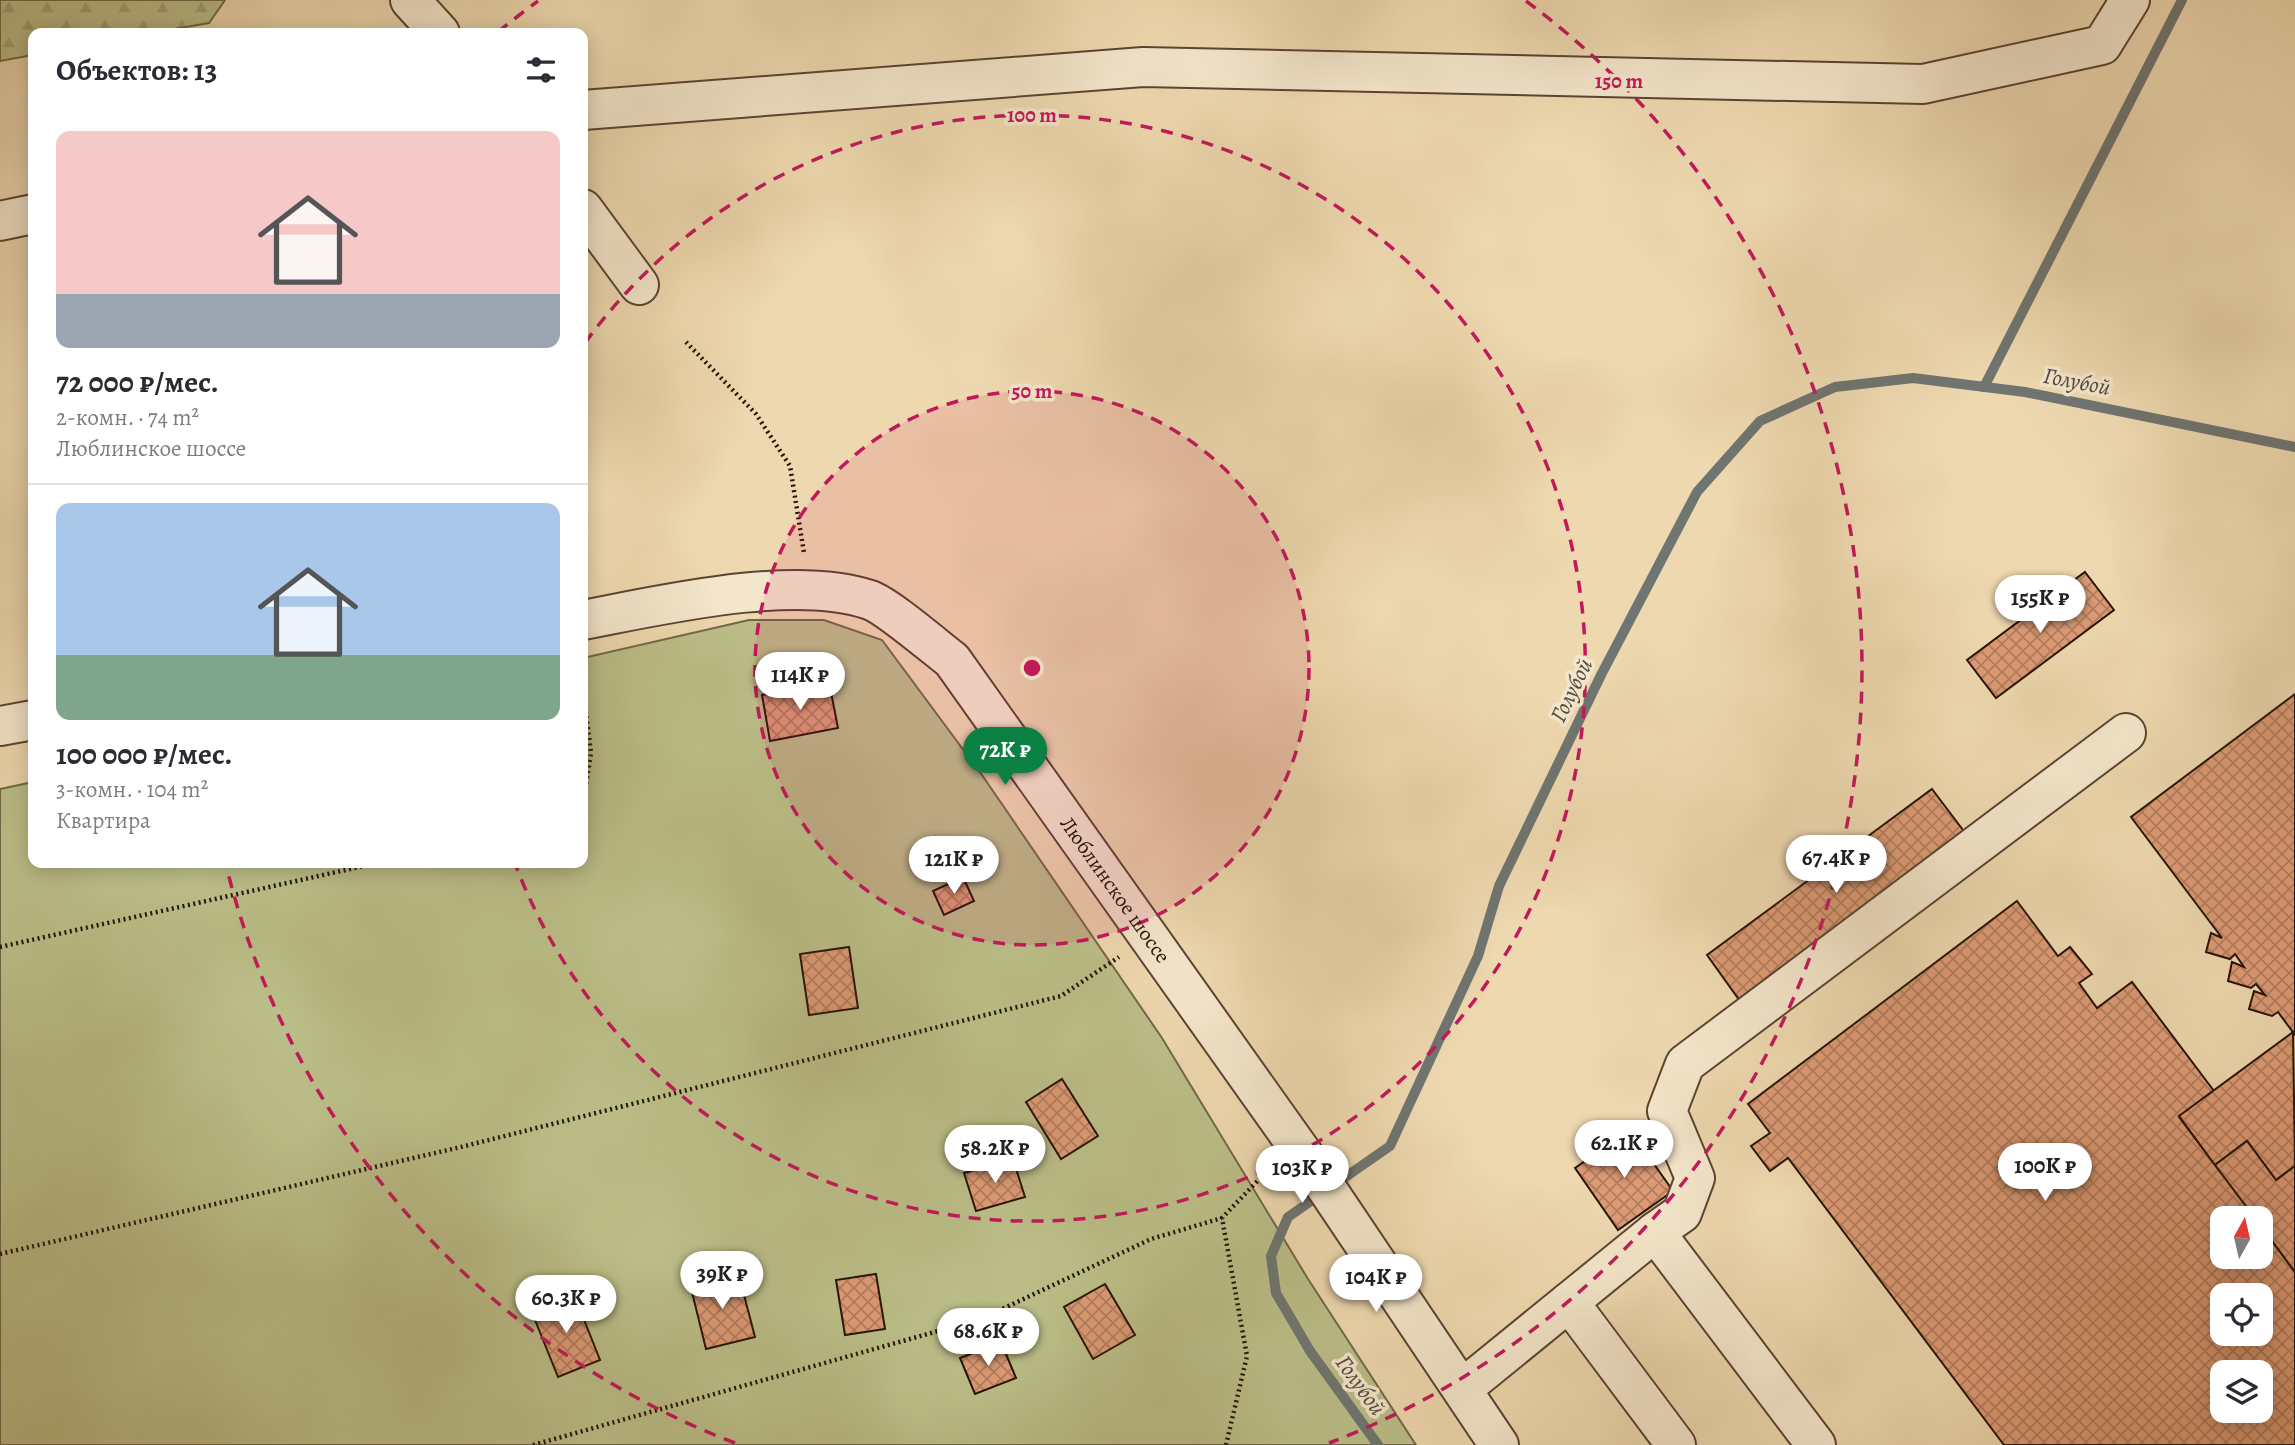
<!DOCTYPE html>
<html lang="ru">
<head>
<meta charset="utf-8">
<style>
  :root { --surface:#fff; --page:#f7f7f7; --text:#2b2b33; --muted:#7c7c81; --line:#e1e1e2; --accent:#0b8043 }
  body { margin:0; font-family:Alegreya,serif; background:var(--page); color:var(--text); height:100vh; display:flex; flex-direction:column; font-size:26px; white-space:nowrap }
  * { box-sizing:border-box; margin:0 }
  p { font-size:23px; color:var(--muted) }
  .icon { flex:none; width:38px; height:38px; fill:none; stroke:currentColor; stroke-width:2; stroke-linecap:round; stroke-linejoin:round }
  .map { position:relative; flex:1; overflow:hidden }
  .details { position:absolute; left:28px; top:28px; width:560px; height:840px; display:flex; flex-direction:column; background:var(--surface); border-radius:14px; box-shadow:0 4px 18px #0003 }
  .details>* { flex:none }
  .needle { width:46px; rotate:8deg }
  .tools { position:absolute; left:2210px; top:1206px; display:grid; gap:14px }
  .tools a { display:grid; place-items:center; width:63px; height:63px; border-radius:14px; background:var(--surface); box-shadow:0 4px 18px #0003; font-size:35px }
  .price { position:absolute; translate:-50% -60px; padding:0 16px; border-radius:24px; background:#fff; color:#222; font-size:23px; line-height:46px; filter:drop-shadow(0 2px 4px #0008) }
  .price::after { content:''; position:absolute; left:50%; top:42px; width:21px; height:16px; margin-left:-10px; background:inherit; clip-path:polygon(0 0,100% 0,50% 100%) }
  .price.current { background:var(--accent); color:#fff }
  ul { padding:0; list-style:none }
  li { display:grid; align-content:center; gap:14px; height:371px; padding:0 28px }
  li+li { border-top:2px solid var(--line) }
  li span { display:grid; place-items:center; height:217px; border-radius:14px; color:#555 }
  li>.icon { margin-inline-start:auto }
  span .icon { width:126px; height:126px; fill:#fffc; stroke-width:1 }
  li b { font-size:30px }
  h2 { display:flex; justify-content:space-between; align-items:center; height:84px; padding:0 28px; font-size:30px }
  .map>svg:first-child { display:block }
</style>
</head>
<body>
<div class="map">
<svg width="2295" height="1445" viewBox="0 0 2295 1445">
  <defs>
    <pattern id="forest-firs" width="22" height="20" patternUnits="userSpaceOnUse" patternTransform="scale(1.75)"><rect width="22" height="20" fill="#bbbe88"/><path d="M5 1l3.5 6h-7zM16 11l3.5 6h-7z" fill="#a1a274"/></pattern>
    <pattern id="building-cross-hatch" width="8" height="8" patternUnits="userSpaceOnUse" patternTransform="scale(1.75)"><rect width="8" height="8" fill="#dd9b75"/><path d="M0 0l8 8M0 8l8-8" fill="none" stroke="#b37d5e"/></pattern>
  </defs>
  <rect width="100%" height="100%" fill="#eed8af"/>
  <filter id="stains"><feTurbulence type="fractalNoise" baseFrequency=".00286" numOctaves="4"/><feColorMatrix values="0 0 0 0 .2 0 0 0 0 .09 0 0 0 0 .02 0 0 0 .5 -.17"/></filter>
  <radialGradient id="worn" r=".72"><stop offset=".6" stop-color="#630" stop-opacity="0"/><stop offset="1" stop-color="#630" stop-opacity=".3"/></radialGradient>
  <!-- green -->
  <polygon fill="#bbbe88" stroke="#726848" stroke-width="2" points="749,620 824,620 882,640 982,775 1162,1038 1308,1279 1416,1445 0,1445 0,789 33,782 33,863 583,863 583,658"/>
  <!-- forest -->
  <polygon fill="url(#forest-firs)" stroke="#726848" stroke-width="2" points="0,0 225,0 209,23 151,33 33,33 33,55 0,61"/>
  <g fill="none" stroke-linecap="round" stroke-linejoin="round">
    <!-- stream -->
    <g stroke="#6f7571" stroke-width="10">
      <polyline points="1984,387 2182,0"/>
      <polyline points="1378,1445 1310,1351 1276,1293 1271,1256 1288,1217 1390,1146 1478,956 1499,886 1601,675 1697,492 1760,421 1835,387 1913,378 2025,392 2295,447"/>
    </g>
  </g>
  <!-- building -->
  <g fill="url(#building-cross-hatch)" stroke="#281309" stroke-width="2" fill-rule="evenodd">
    <polygon points="2085,572 2114,610 1996,698 1967,660"/>
    <polygon points="829,682 838,728 770,741 762,695"/>
    <polygon points="2295,694 2295,1035 2278,1012 2272,1016 2249,1009 2254,991 2265,995 2256,984 2251,988 2228,981 2232,962 2244,967 2235,954 2230,959 2206,952 2211,933 2222,938 2131,817"/>
    <polygon points="1932,789 1966,834 1740,1001 1707,955"/>
    <polygon points="963,877 974,901 944,915 933,891"/>
    <path d="M2017 901 2058 956 2070 947 2092 974 2079 983 2097 1008 2132 982 2214 1091 2179 1117 2255 1218H2222V1256H2261V1226L2295 1272V1445H2004L1788 1158 1770 1171 1751 1146 1770 1133 1748 1104ZM2222 1295H2261V1334H2222ZM2222 1372H2261V1410H2222Z"/>
    <polygon points="849,947 858,1008 809,1015 800,954"/>
    <polygon points="2293,1032 2295,1166 2276,1180 2247,1141 2215,1165 2179,1116"/>
    <polygon points="1062,1079 1098,1136 1061,1159 1026,1102"/>
    <polygon points="1630,1130 1673,1191 1618,1230 1575,1168"/>
    <polygon points="2247,1141 2276,1180 2295,1166 2295,1272 2261,1226 2261,1218 2255,1218 2215,1165"/>
    <polygon points="1013,1159 1025,1197 976,1211 964,1173"/>
    <polygon points="738,1272 755,1337 706,1349 690,1284"/>
    <polygon points="876,1274 885,1329 845,1335 836,1280"/>
    <polygon points="1105,1284 1135,1335 1093,1359 1064,1307"/>
    <polygon points="573,1292 600,1360 558,1377 531,1310"/>
    <polygon points="1001,1342 1016,1378 975,1394 960,1358"/>
  </g>
  <g fill="none" stroke-linecap="round" stroke-linejoin="round">
    <!-- minor casing -->
    <g stroke="#5a4432" stroke-width="42">
      <g id="minor">
        <polyline points="410,0 440,33"/>
        <polyline points="583,110 1143,67 1923,84 2102,45 2130,0"/>
        <polyline points="583,209 639,285"/>
        <polyline points="0,221 33,214"/>
        <path id="s1" d="M583 620C662 605 793 574 870 600 887 606 935 647 952 660L1315 1171 1499 1445"/>
        <polyline points="0,726 33,720"/>
        <polyline points="1655,1232 1682,1213 1695,1178 1667,1111 1685,1064 2126,733"/>
        <polyline points="1569,1302 1676,1445"/>
        <polyline points="1462,1389 1655,1232 1816,1445"/>
      </g>
    </g>
    <!-- path -->
    <g stroke="#281309" stroke-width="4.5" stroke-dasharray="2 3.5" stroke-linecap="butt">
      <polyline points="686,342 756,414 790,466 804,553"/>
      <polyline points="583,689 591,753 583,803"/>
      <polyline points="0,947 377,863"/>
      <polyline points="0,1254 461,1147 1061,996 1119,957"/>
      <polyline points="533,1445 981,1319 1151,1239 1222,1218"/>
      <polyline points="1226,1445 1247,1356 1222,1218 1267,1171"/>
    </g>
    <!-- minor -->
    <use href="#minor" stroke="#f4e6cb" stroke-width="38"/>
  </g>
  <!-- distance rings -->
  <circle cx="1032" cy="668" r="277" fill="#c2185b" fill-opacity=".12"/>
  <g fill="none" stroke="#c2185b" stroke-width="3.5" stroke-dasharray="12 9">
    <circle cx="1032" cy="668" r="277"/>
    <path d="M585 343A553 553 0 1 1 516 866"/>
    <path d="M735 1443A830 830 0 0 1 227 869M498 32A830 830 0 0 1 538 1M1526 1A830 830 0 0 1 1329 1443"/>
  </g>
  <g text-anchor="middle" stroke-width="7" stroke-linejoin="round" paint-order="stroke">
    <!-- street labels -->
    <g font-size="21" fill="#281309" stroke="#f4e6cb">
      <text dy="7" stroke="none"><textPath href="#s1" startOffset="674">Люблинское шоссе</textPath></text>
    </g>
    <!-- water labels -->
    <g font-size="23" font-style="italic" fill="#514c46" stroke="#f4e6cb">
      <text transform="translate(2077 381) rotate(11)" y="8">Голубой</text>
      <text transform="translate(1571 690) rotate(-64)" y="8">Голубой</text>
      <text transform="translate(1361 1385) rotate(54)" y="8">Голубой</text>
    </g>
  </g>
  <circle cx="1032" cy="668" r="10" fill="#c2185b" stroke="#f4e6cb" stroke-width="3.5"/>
  <g font-size="21" text-anchor="middle" font-weight="bold" fill="#c2185b" stroke="#f4e6cb" stroke-width="7" stroke-linejoin="round" paint-order="stroke">
    <text x="1619" y="88">150 m</text>
    <text x="1032" y="122">100 m</text>
    <text x="1032" y="398">50 m</text>
  </g>
  <rect width="100%" height="100%" filter="url(#stains)"/>
  <rect width="100%" height="100%" fill="url(#worn)"/>
</svg>
<div class="tools">
<a><svg class="needle" viewBox="-14 -14 28 28"><path d="M0-13l5 13h-10z" fill="#e53935"/><path d="M0 13l5-13h-10z" fill="#7c7c81"/></svg></a>
<a><svg class="icon" aria-label="locate" viewBox="0 0 24 24"><circle cx="12" cy="12" r="6"/><path d="M12 2v4M12 18v4M2 12h4M18 12h4"/></svg></a>
<a><svg class="icon" aria-label="layers" viewBox="0 0 24 24"><path d="M12 4l9 5-9 5-9-5zM3 14l9 5 9-5"/></svg></a>
</div>
<b class="price" style="left:2040px;top:635px">155K ₽</b>
<b class="price" style="left:800px;top:712px">114K ₽</b>
<b class="price current" style="left:1005px;top:787px">72K ₽</b>
<b class="price" style="left:1836px;top:895px">67.4K ₽</b>
<b class="price" style="left:954px;top:896px">121K ₽</b>
<b class="price" style="left:1624px;top:1180px">62.1K ₽</b>
<b class="price" style="left:995px;top:1185px">58.2K ₽</b>
<b class="price" style="left:2045px;top:1203px">100K ₽</b>
<b class="price" style="left:1302px;top:1205px">103K ₽</b>
<b class="price" style="left:722px;top:1311px">39K ₽</b>
<b class="price" style="left:1376px;top:1314px">104K ₽</b>
<b class="price" style="left:566px;top:1335px">60.3K ₽</b>
<b class="price" style="left:988px;top:1368px">68.6K ₽</b>
<section class="details">
<h2>Объектов: 13<svg class="icon" aria-label="filters" viewBox="0 0 24 24"><path d="M4 7h16M4 17h16"/><circle cx="9" cy="7" r="2"/><circle cx="15" cy="17" r="2"/></svg></h2>
<ul>
<li><span style="background:linear-gradient(#f6c9c9 75%,#9aa5b1 0)"><svg class="icon" aria-label="home" viewBox="0 0 24 24"><path d="M3 11l9-7 9 7M6 9v11h12V9"/></svg></span><div><b>72 000 ₽/мес.</b><p>2-комн. · 74 m²</p><p>Люблинское шоссе</p></div></li>
<li><span style="background:linear-gradient(#a9c7e8 70%,#7fa58c 0)"><svg class="icon" aria-label="home" viewBox="0 0 24 24"><path d="M3 11l9-7 9 7M6 9v11h12V9"/></svg></span><div><b>100 000 ₽/мес.</b><p>3-комн. · 104 m²</p><p>Квартира</p></div></li>
</ul>
</section>
</div>
</body>
</html>
